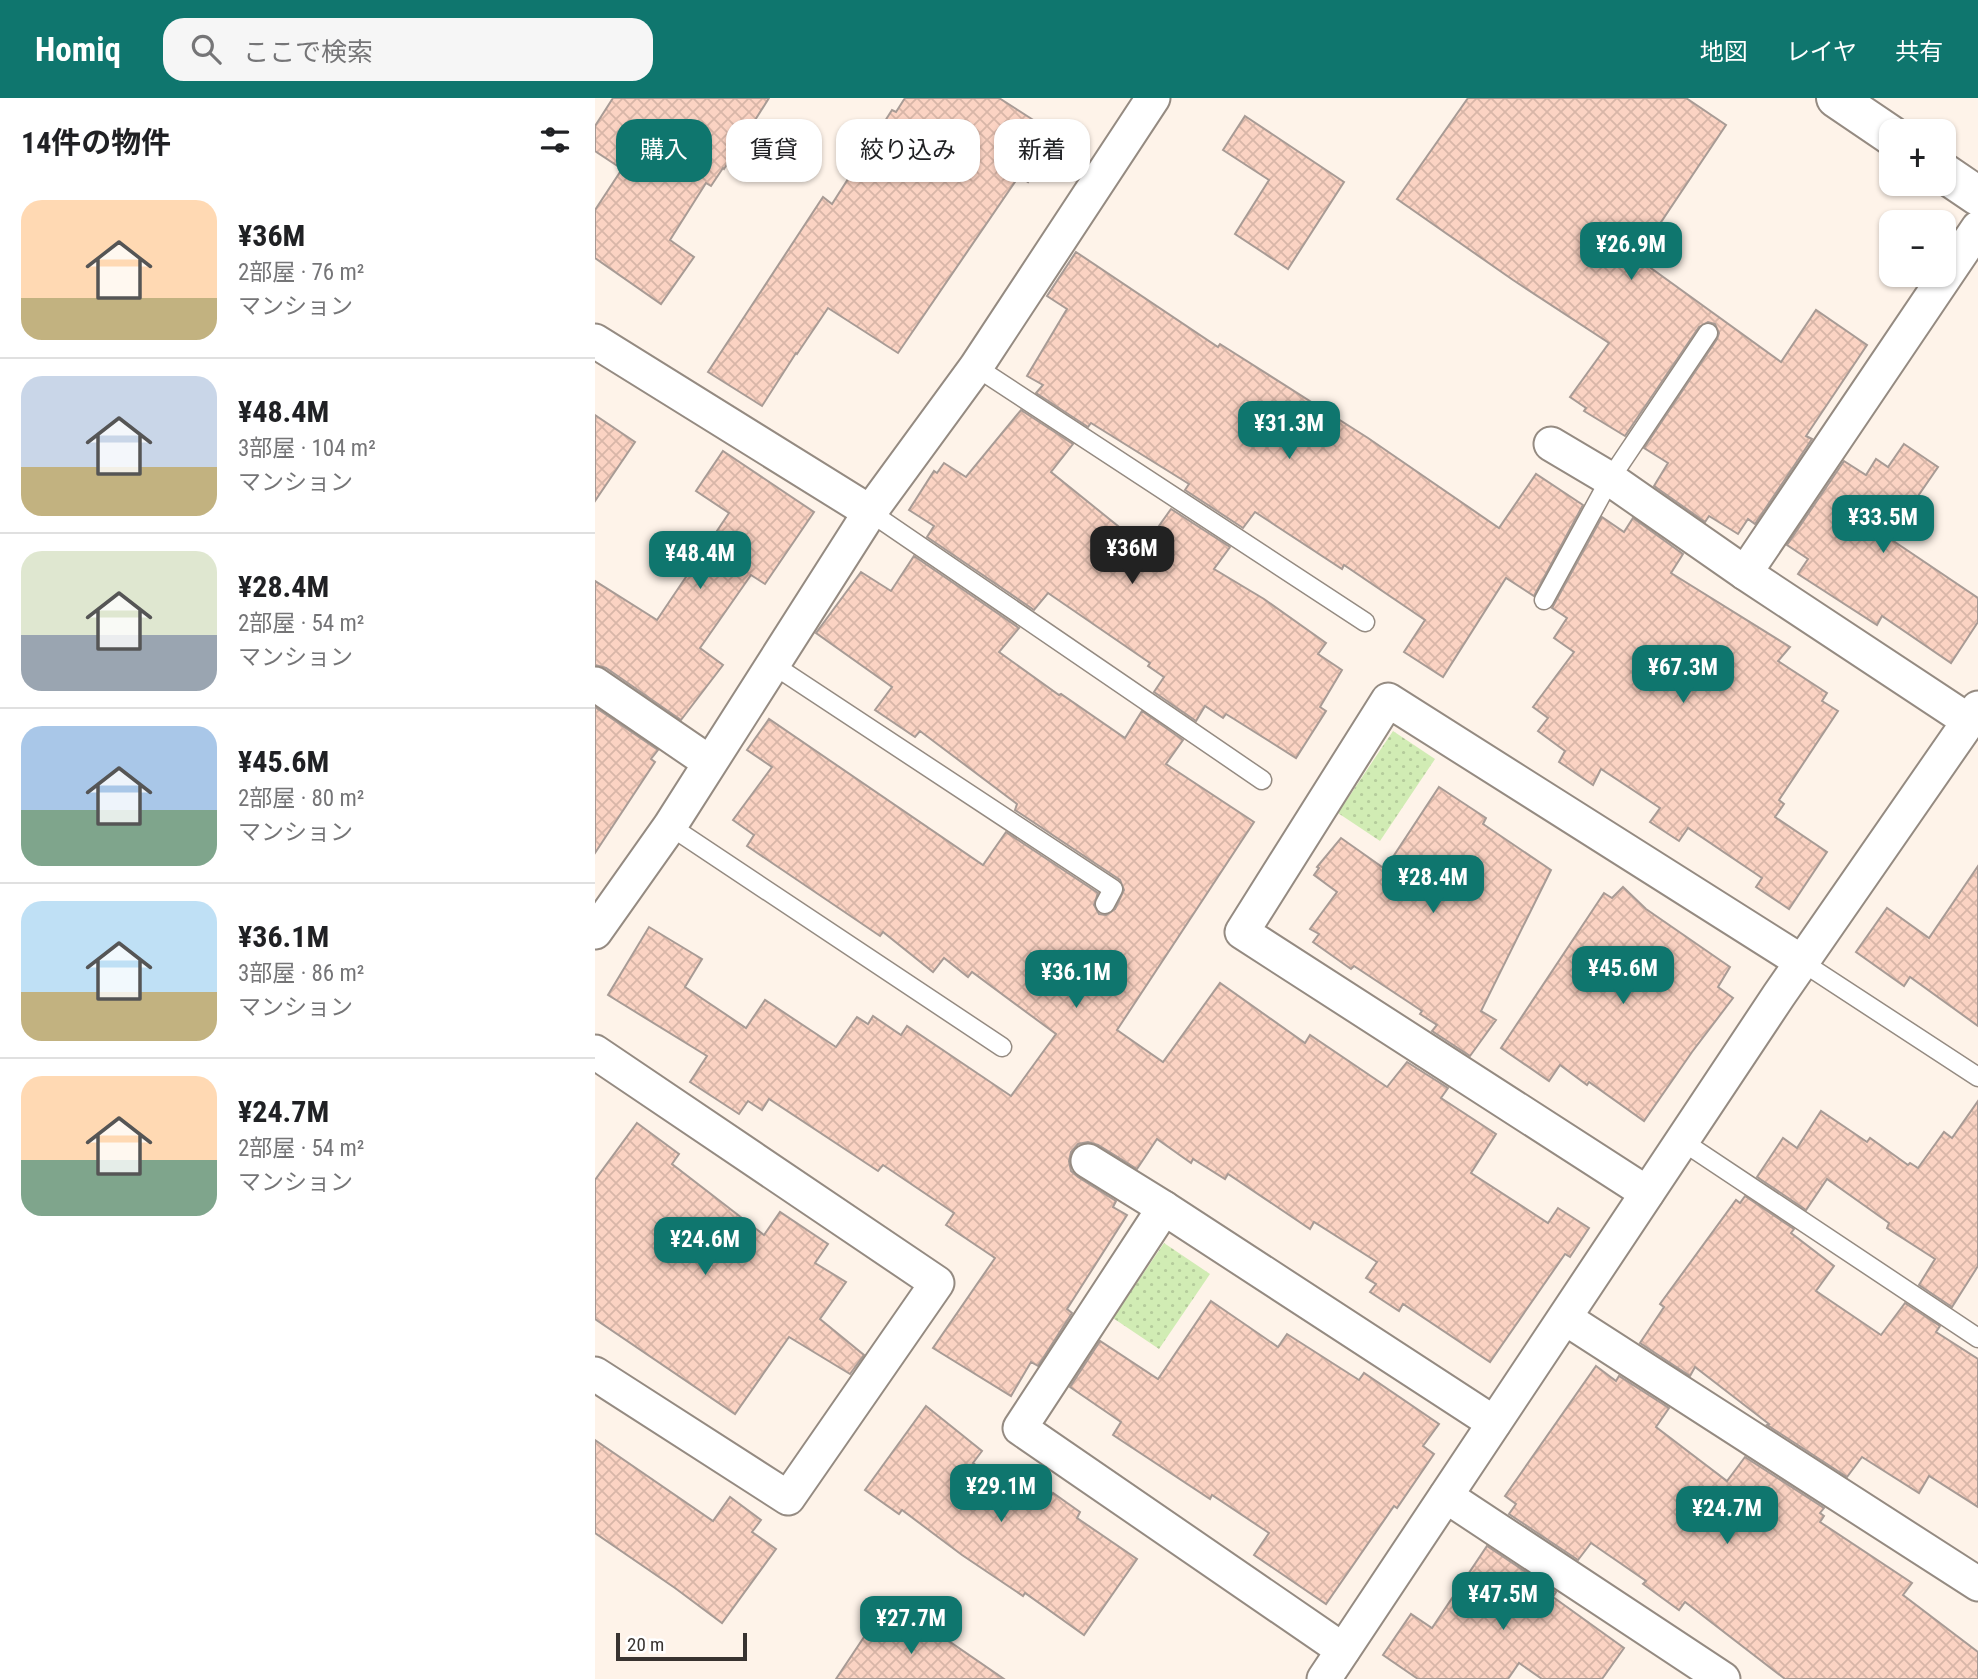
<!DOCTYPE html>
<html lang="ja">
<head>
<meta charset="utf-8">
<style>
  :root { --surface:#fff; --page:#f6f6f6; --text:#202124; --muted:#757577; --line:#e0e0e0; --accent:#0f766e }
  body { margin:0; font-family:"Roboto Condensed","Noto Sans JP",sans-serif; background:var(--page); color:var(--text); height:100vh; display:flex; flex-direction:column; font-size:26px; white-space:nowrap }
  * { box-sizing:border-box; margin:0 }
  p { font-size:23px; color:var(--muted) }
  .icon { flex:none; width:38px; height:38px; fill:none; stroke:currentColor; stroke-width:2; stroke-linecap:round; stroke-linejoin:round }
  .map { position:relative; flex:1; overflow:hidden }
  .side { display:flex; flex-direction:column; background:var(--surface); width:595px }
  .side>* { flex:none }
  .hud { position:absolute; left:21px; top:21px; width:665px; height:63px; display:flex; gap:14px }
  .buttons { position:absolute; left:1284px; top:21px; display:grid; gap:14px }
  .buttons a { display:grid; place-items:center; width:77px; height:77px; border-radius:14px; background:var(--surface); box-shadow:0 2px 5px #0004; font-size:35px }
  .scale { position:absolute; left:21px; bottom:18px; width:131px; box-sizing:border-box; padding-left:7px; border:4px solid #383330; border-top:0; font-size:19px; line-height:24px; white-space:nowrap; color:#383330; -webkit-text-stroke:5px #fff; paint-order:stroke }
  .price { position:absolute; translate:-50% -60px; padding:0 16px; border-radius:14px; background:var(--accent); color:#fff; font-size:23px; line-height:46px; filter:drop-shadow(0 2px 4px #0008) }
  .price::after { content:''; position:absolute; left:50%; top:42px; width:21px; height:16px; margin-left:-10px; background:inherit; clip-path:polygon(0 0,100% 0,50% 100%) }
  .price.active { background:#222; color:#fff }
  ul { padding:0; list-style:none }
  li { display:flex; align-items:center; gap:21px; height:175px; padding:0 21px }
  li+li { border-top:2px solid var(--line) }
  li span { display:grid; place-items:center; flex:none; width:196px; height:140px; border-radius:21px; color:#555 }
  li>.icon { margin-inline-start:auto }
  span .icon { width:84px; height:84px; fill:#fffc; stroke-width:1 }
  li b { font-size:30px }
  h2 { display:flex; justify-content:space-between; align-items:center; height:84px; padding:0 21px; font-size:30px }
  .chip { padding:0 24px; border-radius:21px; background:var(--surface); box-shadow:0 2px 5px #0004; font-size:24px; line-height:63px }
  .chip.active { background:var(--accent); color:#fff }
  header { display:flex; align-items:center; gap:42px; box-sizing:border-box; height:98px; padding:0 35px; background:var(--accent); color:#fff }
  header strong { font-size:33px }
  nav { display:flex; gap:38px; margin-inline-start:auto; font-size:24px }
  .search { width:490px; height:63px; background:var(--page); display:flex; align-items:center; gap:18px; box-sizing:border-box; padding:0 24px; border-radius:21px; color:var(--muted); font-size:26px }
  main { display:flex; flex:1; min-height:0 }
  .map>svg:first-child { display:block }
</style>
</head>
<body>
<header>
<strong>Homiq</strong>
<div class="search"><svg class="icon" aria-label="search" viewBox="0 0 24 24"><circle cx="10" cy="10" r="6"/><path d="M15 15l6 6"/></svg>ここで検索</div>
<nav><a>地図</a><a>レイヤ</a><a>共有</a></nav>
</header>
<main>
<section class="side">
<h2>14件の物件<svg class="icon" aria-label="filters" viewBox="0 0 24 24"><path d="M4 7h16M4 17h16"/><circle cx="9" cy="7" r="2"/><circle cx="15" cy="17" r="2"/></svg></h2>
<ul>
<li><span style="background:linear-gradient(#ffd9b3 70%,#c2b280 0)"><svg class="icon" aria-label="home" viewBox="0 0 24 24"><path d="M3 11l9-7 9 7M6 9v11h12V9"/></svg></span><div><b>¥36M</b><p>2部屋 · 76 m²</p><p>マンション</p></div></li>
<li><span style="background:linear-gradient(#c9d6e8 65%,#c2b280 0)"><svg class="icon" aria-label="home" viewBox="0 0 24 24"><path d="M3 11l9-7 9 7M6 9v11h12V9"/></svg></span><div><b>¥48.4M</b><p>3部屋 · 104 m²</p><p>マンション</p></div></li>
<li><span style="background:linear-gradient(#dfe7d0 60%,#9aa5b1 0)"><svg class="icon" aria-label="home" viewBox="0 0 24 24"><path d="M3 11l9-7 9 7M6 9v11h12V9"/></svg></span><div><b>¥28.4M</b><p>2部屋 · 54 m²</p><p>マンション</p></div></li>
<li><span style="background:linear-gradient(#a9c7e8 60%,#7fa58c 0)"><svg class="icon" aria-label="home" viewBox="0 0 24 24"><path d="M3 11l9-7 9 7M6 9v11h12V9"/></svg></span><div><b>¥45.6M</b><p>2部屋 · 80 m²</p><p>マンション</p></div></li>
<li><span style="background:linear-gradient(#bfe0f5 65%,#c2b280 0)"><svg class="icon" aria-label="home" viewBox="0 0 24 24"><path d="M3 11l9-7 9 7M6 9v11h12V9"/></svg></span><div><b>¥36.1M</b><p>3部屋 · 86 m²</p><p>マンション</p></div></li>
<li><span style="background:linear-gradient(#ffd9b3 60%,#7fa58c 0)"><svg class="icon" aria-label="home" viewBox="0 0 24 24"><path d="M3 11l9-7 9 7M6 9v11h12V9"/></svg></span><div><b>¥24.7M</b><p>2部屋 · 54 m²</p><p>マンション</p></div></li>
</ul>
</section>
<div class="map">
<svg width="1383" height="1581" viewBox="0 0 1383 1581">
  <defs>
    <pattern id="park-dots" width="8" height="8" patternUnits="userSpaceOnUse" patternTransform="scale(1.75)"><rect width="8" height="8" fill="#d1ecb4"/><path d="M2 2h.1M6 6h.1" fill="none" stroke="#b4cb9b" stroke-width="1.8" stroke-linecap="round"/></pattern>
    <pattern id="building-cross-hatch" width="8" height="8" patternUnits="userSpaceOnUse" patternTransform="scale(1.75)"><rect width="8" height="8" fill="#fbd3c3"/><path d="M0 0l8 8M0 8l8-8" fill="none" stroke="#d8b6a8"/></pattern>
  </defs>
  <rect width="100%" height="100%" fill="#fef3e9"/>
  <!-- park -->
  <g fill="url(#park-dots)">
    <polygon points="798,633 840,661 785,743 743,715"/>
    <polygon points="569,1145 615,1176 564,1251 518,1220"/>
  </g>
  <!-- building -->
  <g fill="url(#building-cross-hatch)" stroke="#a89b95" stroke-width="2">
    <polygon points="18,0 174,0 129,71 128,70 116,88 111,85 75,142 99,159 66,206 0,160 0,112 27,71 0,53 0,28"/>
    <polygon points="310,0 404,0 443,25 438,34 457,46 433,84 424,78 303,255 233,210 202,256 201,255 167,308 113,274 228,99 237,106 297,12 301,14"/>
    <polygon points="873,0 1091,0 1131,27 1042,160 1186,264 1221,212 1272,247 1211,338 1217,341 1160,426 1153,421 1143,436 1114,418 1110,424 1059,388 1073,365 1049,350 1122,241 1124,235 1120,226 1113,224 1104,229 1030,338 989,313 991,310 975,299 1014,245 918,182 802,101"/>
    <polygon points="650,18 749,84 693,171 640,136 674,82 628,52"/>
    <polygon points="481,154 623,249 625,246 773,340 904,430 941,376 988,407 939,498 911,480 848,579 809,554 830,522 749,467 747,471 660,414 648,430 590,392 594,386 496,325 493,329 441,295 448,287 432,278 472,211 452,198"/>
    <polygon points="426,312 478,346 456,374 549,449 576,411 635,449 619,471 669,501 731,545 723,556 747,572 725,609 731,613 701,660 631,616 628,620 610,608 601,623 559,594 569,579 553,568 555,565 453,495 439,512 332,439 339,428 314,412 339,373 342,375 349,365 371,379"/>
    <polygon points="0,317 40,344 0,403"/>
    <polygon points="1309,346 1343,369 1294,440 1383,500 1383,524 1356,565 1287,518 1282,527 1203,476 1213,461 1192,447 1249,363 1271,377 1281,361 1293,369"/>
    <polygon points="128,353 219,414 170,486 156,477 105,550 128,567 86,622 11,570 0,567 0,483 62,522 134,415 101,393"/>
    <polygon points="1007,419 1029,434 1038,420 1088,456 1076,475 1195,549 1183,563 1232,595 1227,603 1243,613 1184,702 1189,706 1180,719 1232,754 1194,811 1161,789 1167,780 1093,730 1084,743 1055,724 1065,710 1006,671 998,687 964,664 970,653 943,633 953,620 938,609 979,554 959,540 972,520 957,510"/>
    <polygon points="319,458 424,530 404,554 464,597 466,596 530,640 547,613 588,642 571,666 659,724 522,932 568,964 625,885 710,945 715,937 792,989 812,964 853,990 846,1000 901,1036 876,1075 953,1125 963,1110 994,1130 975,1159 970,1156 895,1264 808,1206 804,1213 775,1194 781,1186 771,1180 782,1164 719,1124 715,1131 633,1076 630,1081 598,1061 596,1065 562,1041 542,1071 503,1047 493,1044 483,1046 476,1054 474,1063 476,1073 483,1079 521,1103 518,1109 532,1117 472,1211 477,1215 443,1268 436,1264 416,1298 338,1250 400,1160 351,1127 359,1115 288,1067 283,1073 174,1001 167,1012 153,1003 144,1016 95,984 112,958 13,897 54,829 107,861 90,889 151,930 170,902 241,949 262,919 273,926 278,918 306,937 312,928 416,998 461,936 377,874 373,879 349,860 338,874 288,834 285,838 152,748 159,737 138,722 177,669 152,652 174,621 388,767 411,734 503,795 499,807 504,816 511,817 520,811 529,792 525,782 420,712 422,706 325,633 320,639 280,612 297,589 221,535 266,474 296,493"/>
    <polygon points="0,609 63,652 56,661 60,664 0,755"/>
    <polygon points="844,689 891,720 888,726 956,772 886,913 901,922 875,958 837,933 842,927 825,916 827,913 759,868 756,871 718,844 724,836 715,831 742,794 719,777 724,770 722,769 746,740 790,771"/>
    <polygon points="1383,768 1383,928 1315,879 1309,888 1261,854 1292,810 1334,840"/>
    <polygon points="1028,789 1051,811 1135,869 1123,889 1138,900 1097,954 1049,1023 994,984 992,987 965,967 954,983 906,950 1009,795 1017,800"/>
    <polygon points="1383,1003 1383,1168 1357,1209 1324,1187 1340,1161 1292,1130 1294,1125 1232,1081 1211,1112 1162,1079 1188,1040 1202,1050 1226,1013 1272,1044 1275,1040 1313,1067 1315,1065 1323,1070 1349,1034 1357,1040"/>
    <polygon points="42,1025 84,1056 77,1066 169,1137 185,1114 233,1146 220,1165 251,1184 225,1221 269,1257 255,1276 194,1239 140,1316 0,1221 0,1082"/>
    <polygon points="1150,1098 1199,1131 1196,1135 1239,1168 1221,1193 1286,1237 1310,1205 1345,1228 1341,1234 1383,1261 1383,1409 1334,1378 1324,1395 1267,1359 1252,1379 1172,1327 1174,1326 1100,1269 1095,1278 1045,1245 1069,1209 1065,1206 1141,1102 1145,1105"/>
    <polygon points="616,1203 683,1249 692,1236 764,1282 769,1275 844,1326 828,1348 839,1356 802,1410 799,1408 731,1506 659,1457 674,1435 617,1397 615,1401 518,1337 526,1324 475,1289 505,1243 563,1281"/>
    <polygon points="1001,1268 1021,1283 1024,1278 1074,1310 1061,1329 1132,1383 1150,1359 1229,1410 1225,1415 1229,1418 1225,1424 1317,1485 1308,1497 1383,1554 1383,1581 1190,1581 1090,1504 1084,1512 1048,1486 1051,1483 996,1445 983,1462 914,1416 921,1406 910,1398"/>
    <polygon points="331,1308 387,1353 378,1365 433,1405 437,1399 449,1408 458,1395 485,1414 482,1420 542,1461 489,1537 430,1495 428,1498 367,1457 307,1412 304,1416 270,1392"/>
    <polygon points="0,1342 118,1423 135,1399 166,1422 157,1434 181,1451 127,1525 80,1490 0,1435"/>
    <polygon points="892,1448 961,1494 958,1499 1029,1550 1007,1581 947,1581 924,1565 913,1581 823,1581 788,1557 816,1516 837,1530"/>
    <polygon points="301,1517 322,1531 326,1524 409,1581 241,1581 279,1524 291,1531"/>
  </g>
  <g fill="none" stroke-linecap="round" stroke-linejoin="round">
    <!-- service casing -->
    <g stroke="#958b82" stroke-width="21">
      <g id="service">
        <polyline points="381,269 770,524"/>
        <polyline points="275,414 667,682"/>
        <polyline points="949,502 1015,381 1113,235"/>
        <polyline points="177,566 518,791 510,806"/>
        <polyline points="75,728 407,949"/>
        <polyline points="1207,864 1383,979"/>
        <polyline points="1087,1043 1383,1240"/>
      </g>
    </g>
    <!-- minor casing -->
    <g stroke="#958b82" stroke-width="37">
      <g id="minor">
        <polyline points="0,243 275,414"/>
        <polyline points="956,346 1015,381 1150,475 1374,623"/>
        <polyline points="1150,475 1383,130"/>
        <polyline points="0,586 114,664"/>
        <polyline points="0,834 75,728 275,414 381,269 558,0"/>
        <polyline points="0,954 342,1185 193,1400 0,1276"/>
        <polyline points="493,1063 569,1110 899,1325"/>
        <polyline points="1052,1095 647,834 793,602 1207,864"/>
        <polyline points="569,1110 425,1330 748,1552"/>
        <polyline points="970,1220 1383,1486"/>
        <polyline points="851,1398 1128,1581"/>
        <polyline points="729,1581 1184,897 1383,610"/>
      </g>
    </g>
    <!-- tertiary casing -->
    <g stroke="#958b82" stroke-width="42">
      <g id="tertiary">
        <polyline points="1241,0 1297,38"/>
        <polyline points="1349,75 1383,98"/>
      </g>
    </g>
    <!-- service -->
    <use href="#service" stroke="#fff" stroke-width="18"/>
    <!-- minor -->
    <use href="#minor" stroke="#fff" stroke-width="33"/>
    <!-- tertiary -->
    <use href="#tertiary" stroke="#fff" stroke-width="38"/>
  </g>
</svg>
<div class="buttons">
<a>+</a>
<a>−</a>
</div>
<div class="scale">20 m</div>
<b class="price" style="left:1036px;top:184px">¥26.9M</b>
<b class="price" style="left:694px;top:363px">¥31.3M</b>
<b class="price" style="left:1288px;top:457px">¥33.5M</b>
<b class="price active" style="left:537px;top:488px">¥36M</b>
<b class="price" style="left:105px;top:493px">¥48.4M</b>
<b class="price" style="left:1088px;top:607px">¥67.3M</b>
<b class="price" style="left:838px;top:817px">¥28.4M</b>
<b class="price" style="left:1028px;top:908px">¥45.6M</b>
<b class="price" style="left:481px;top:912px">¥36.1M</b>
<b class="price" style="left:110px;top:1179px">¥24.6M</b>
<b class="price" style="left:406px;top:1426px">¥29.1M</b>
<b class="price" style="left:1132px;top:1448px">¥24.7M</b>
<b class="price" style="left:908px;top:1534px">¥47.5M</b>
<b class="price" style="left:316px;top:1558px">¥27.7M</b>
<div class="hud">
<a class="chip active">購入</a>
<a class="chip">賃貸</a>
<a class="chip">絞り込み</a>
<a class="chip">新着</a>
</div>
</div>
</main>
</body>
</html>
